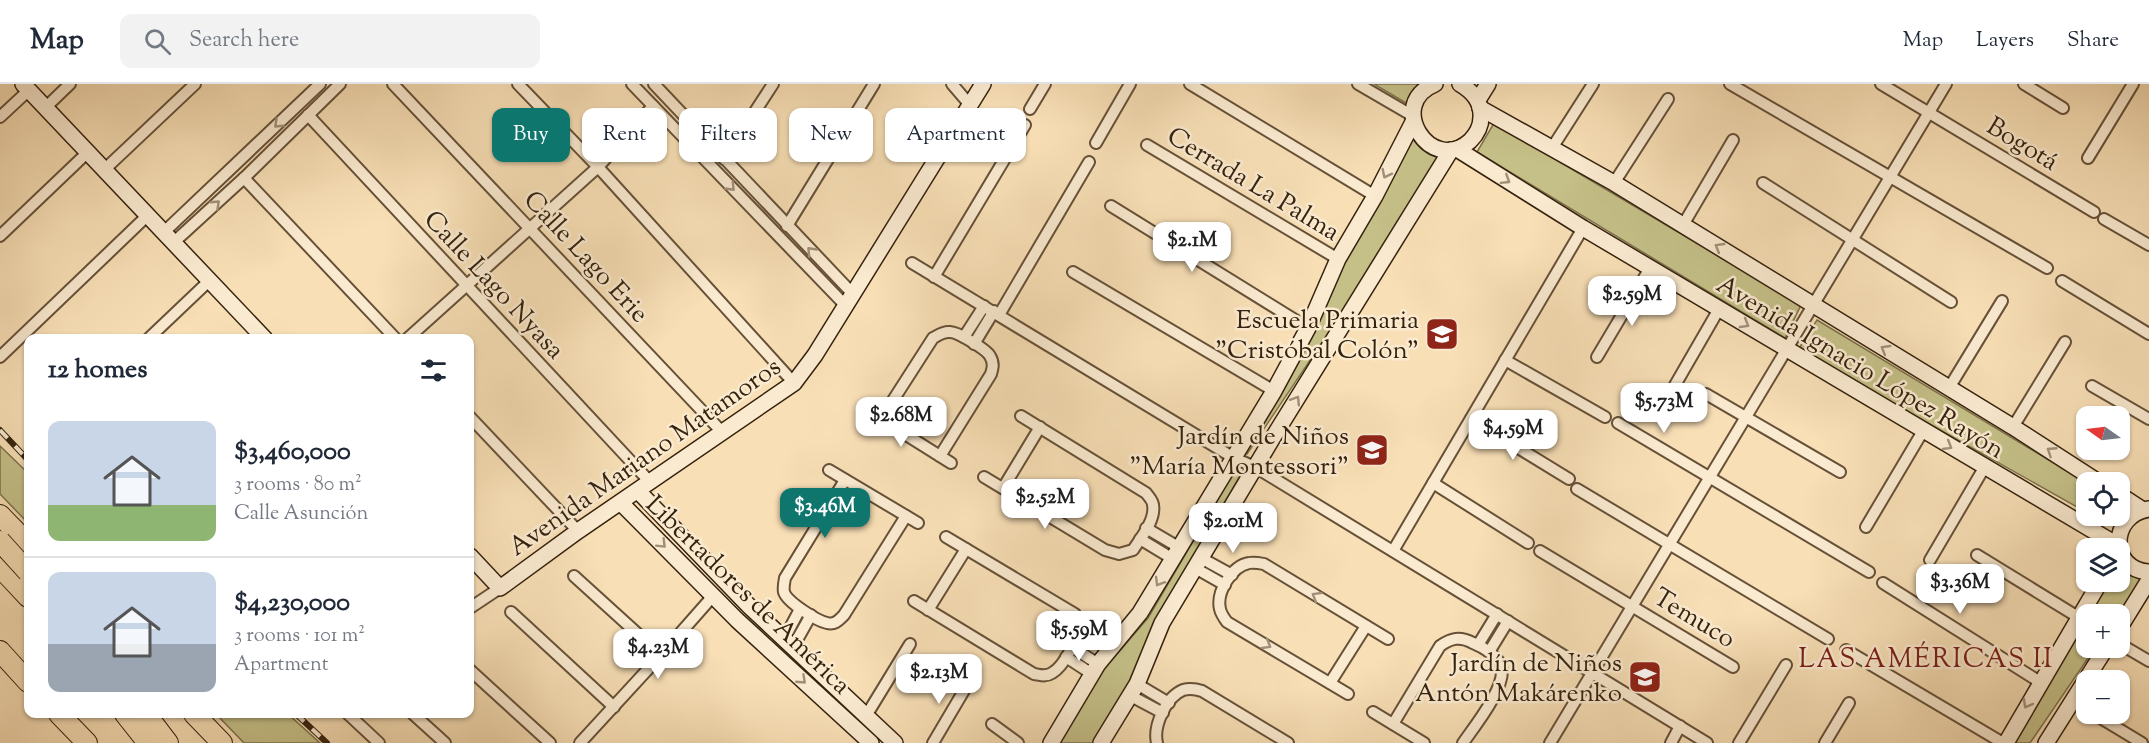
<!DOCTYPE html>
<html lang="en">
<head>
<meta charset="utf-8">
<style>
  :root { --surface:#fff; --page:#f2f2f3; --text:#1f2937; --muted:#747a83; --line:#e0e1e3; --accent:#0f766e }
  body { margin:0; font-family:"Sorts Mill Goudy",serif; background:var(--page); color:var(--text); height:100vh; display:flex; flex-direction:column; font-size:22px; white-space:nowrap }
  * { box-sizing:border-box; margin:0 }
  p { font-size:20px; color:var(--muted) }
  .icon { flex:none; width:33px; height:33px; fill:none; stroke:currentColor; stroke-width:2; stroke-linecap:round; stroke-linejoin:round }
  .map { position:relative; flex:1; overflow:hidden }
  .details { position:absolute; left:24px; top:250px; width:450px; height:384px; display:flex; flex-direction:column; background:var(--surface); border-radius:12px; box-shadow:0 2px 4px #0004 }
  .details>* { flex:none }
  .banner { position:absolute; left:492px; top:24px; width:570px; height:54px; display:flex; gap:12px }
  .needle { width:39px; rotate:284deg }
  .buttons { position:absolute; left:2076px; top:322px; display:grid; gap:12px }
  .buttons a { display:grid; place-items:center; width:54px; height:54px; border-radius:12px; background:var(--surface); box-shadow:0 2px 4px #0004; font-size:30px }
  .price { position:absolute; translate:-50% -51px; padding:0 14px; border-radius:12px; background:#fff; color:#222; font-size:20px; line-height:39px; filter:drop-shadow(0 2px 3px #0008) }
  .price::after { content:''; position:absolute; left:50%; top:36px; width:18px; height:14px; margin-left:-9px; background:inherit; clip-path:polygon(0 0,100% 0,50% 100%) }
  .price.selected { background:var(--accent); color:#fff }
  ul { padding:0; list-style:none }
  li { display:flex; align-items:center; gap:18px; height:150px; padding:0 24px }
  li+li { border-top:2px solid var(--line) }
  li span { display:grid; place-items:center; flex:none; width:168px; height:120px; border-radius:12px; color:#555 }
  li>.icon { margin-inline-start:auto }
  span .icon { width:72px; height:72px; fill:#fffc; stroke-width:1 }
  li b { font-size:26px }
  h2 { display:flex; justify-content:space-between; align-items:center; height:72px; padding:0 24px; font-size:26px }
  .chip { padding:0 21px; border-radius:12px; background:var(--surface); box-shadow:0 2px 4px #0004; font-size:21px; line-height:54px }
  .chip.selected { background:var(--accent); color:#fff }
  header { display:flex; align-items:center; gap:36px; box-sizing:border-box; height:84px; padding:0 30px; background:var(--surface); border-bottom:2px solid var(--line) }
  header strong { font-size:28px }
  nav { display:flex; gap:33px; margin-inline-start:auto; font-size:21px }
  .search { width:420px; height:54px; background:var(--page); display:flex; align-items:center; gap:15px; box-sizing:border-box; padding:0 21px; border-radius:12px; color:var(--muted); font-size:22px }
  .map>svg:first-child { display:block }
</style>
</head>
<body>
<header>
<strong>Map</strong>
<div class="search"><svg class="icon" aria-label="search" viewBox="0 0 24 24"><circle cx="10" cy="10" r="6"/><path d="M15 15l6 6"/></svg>Search here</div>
<nav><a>Map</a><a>Layers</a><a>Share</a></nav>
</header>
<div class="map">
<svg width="2149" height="659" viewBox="0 0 2149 659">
  <rect width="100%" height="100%" fill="#f8dfb6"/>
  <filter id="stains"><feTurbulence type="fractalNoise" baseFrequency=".00333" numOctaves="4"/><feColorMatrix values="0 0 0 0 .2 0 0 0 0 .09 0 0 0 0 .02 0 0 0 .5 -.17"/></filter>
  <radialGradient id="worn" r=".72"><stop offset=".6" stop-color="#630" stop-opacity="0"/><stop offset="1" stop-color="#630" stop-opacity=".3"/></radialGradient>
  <!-- green -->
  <g fill="#c5c088" stroke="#7d714b" stroke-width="1.5">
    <polygon points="1374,0 1418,0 1406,19"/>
    <polygon points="1494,39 1801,221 1785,254 1477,68"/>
    <polygon points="1413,55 1426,65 1441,71 1382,169 1247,370 1239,366"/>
    <polygon points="1817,236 2087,399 2086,428 1798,266"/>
    <polygon points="0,362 28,389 28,439 0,410"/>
    <polygon points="1235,386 1241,390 1158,534 1122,614 1094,659 1059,659 1104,585 1148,534"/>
    <polygon points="2120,483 2141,496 2117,531 2089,531 2108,498 2120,498"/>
    <polygon points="2086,535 2086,564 2095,564 2030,659 2014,659"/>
    <polygon points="216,630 288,630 320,659 244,659"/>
  </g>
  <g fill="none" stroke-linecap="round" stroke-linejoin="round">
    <!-- street casing -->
    <g stroke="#665138" stroke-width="14">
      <g id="street">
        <polyline points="393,0 723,349"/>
        <polyline points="518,0 598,83 794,299"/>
        <polyline points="632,0 845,221"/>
        <polyline points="654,0 852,209"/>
        <polyline points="952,0 970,21"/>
        <polyline points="1190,0 1375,112"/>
        <polyline points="1358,0 1413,32"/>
        <polyline points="1730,0 2047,184"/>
        <polyline points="1881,0 2094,128"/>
        <polyline points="2024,0 2063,24"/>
        <polyline points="45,24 70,0"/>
        <polyline points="1030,25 1045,0"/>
        <polyline points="308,31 651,399"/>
        <polyline points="0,33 29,6"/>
        <polyline points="1096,59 1130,0"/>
        <polyline points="1147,61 1338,175"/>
        <polyline points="1552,64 1593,0"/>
        <polyline points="2088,74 2133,0"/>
        <polyline points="724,75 773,0"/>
        <polyline points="104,86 195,0"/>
        <polyline points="244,94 396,255"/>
        <polyline points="1614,99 1668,15"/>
        <polyline points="1763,99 1951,218"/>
        <polyline points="1111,122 1308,244"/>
        <polyline points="2104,135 2149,161"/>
        <polyline points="1683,141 1733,56"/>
        <polyline points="787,142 874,0"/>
        <polyline points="163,149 320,0"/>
        <polyline points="0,152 88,68"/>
        <polyline points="173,159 244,94 340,0"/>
        <polyline points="912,179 1234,374 1255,383 1707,659"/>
        <polyline points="1073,188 1274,307"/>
        <polyline points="934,193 1025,41"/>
        <polyline points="2062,197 2149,250"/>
        <polyline points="999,231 1089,78"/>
        <polyline points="964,253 984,222"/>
        <polyline points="148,255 209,197"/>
        <polyline points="407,255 598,83 653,22"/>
        <polyline points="974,260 994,227"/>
        <polyline points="0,273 148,131"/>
        <polyline points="1597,273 1650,184"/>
        <polyline points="1505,276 1605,333"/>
        <polyline points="2092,302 2149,335"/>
        <polyline points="1949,304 2002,217"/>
        <polyline points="1706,310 1840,388"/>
        <polyline points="1667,315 1719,225"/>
        <polyline points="865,325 951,379"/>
        <polyline points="470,333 578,447"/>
        <path d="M881 335 933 254C939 251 943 247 950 248 958 248 987 266 990 272 994 279 993 283 991 290L940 372"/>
        <polyline points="1471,335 1569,395"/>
        <polyline points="1618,339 1869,488"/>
        <polyline points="2013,343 2065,258"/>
        <polyline points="829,386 918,439"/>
        <path d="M984 393 1105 466 1119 470 1133 466C1140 455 1156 436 1153 421 1153 417 1149 413 1146 409L1021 332"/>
        <path d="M845 396 785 494C784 499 783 504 784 508 787 518 817 537 827 539 835 541 839 536 844 531L906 432"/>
        <polyline points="1433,399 1528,459"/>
        <polyline points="1003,404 1040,343"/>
        <polyline points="1577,405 1828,555"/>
        <polyline points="1866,443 1923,347"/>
        <polyline points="1146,444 1180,464"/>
        <polyline points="1140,455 1173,475"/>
        <polyline points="1393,467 1583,144"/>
        <polyline points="1540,467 1733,583"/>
        <polyline points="1977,471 2078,533"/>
        <polyline points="1201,474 1232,491"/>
        <polyline points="1930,476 1984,384"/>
        <polyline points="1195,484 1225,501"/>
        <polyline points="574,492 661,571"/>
        <polyline points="1883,499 2040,598"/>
        <path d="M914 517 1034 590C1041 591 1046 593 1052 589 1063 583 1081 552 1079 539 1078 536 1076 533 1075 530L946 453"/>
        <polyline points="470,524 500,504"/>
        <polyline points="928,526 966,465"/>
        <polyline points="511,528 614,623"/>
        <polyline points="784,555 800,525"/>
        <polyline points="2120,560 2149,577"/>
        <polyline points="1478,561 1497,530"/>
        <polyline points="793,563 811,531"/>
        <polyline points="1072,563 1098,580"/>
        <polyline points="1846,566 2003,659"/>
        <polyline points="1489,568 1508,537"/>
        <polyline points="1066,573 1092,590"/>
        <polyline points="470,586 550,659"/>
        <polyline points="1330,599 1366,542"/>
        <polyline points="1137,600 1169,619"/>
        <path d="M1348 610 1227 538C1224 534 1221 530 1220 525 1216 508 1232 482 1249 479 1254 478 1259 479 1264 480L1388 555"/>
        <polyline points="1131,612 1163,629"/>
        <polyline points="2073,617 2086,626"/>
        <polyline points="1373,628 1424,659"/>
        <polyline points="348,630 379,659"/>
        <polyline points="413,630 445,659"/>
        <polyline points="2094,630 2142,659"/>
        <polyline points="866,632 910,560"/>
        <polyline points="992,640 1018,659"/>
        <path d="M1393 640 1440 562C1451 554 1460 552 1473 559 1483 563 1498 572 1501 582 1508 601 1474 643 1463 659"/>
        <polyline points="580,659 661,571 713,512"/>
        <polyline points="933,659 969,598"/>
        <path d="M1157 659C1153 642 1166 613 1183 606 1190 604 1196 605 1202 607L1288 659"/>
        <polyline points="1550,659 1946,0"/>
        <polyline points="1671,659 1680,642"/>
        <polyline points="1739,659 1786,581"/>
        <polyline points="1825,659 1849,619"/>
      </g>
    </g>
    <!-- secondary casing -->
    <g stroke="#35220e" stroke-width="18">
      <g id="secondary">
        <polyline points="23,0 265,255"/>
        <path d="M1435 0C1385 20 1431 92 1470 57 1476 51 1481 42 1481 33 1482 18 1472 7 1460 0"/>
        <polyline points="1478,16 1488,0"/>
        <polyline points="1480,24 1614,99 2013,343 2100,399"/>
        <polyline points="1457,65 1583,144 2119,462"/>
        <polyline points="638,407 749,522 895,659"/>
        <polyline points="2120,411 2143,426"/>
        <polyline points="621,419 737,536 871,659"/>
        <path d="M2149 425C2109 431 2109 486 2149 488"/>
        <polyline points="470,472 500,504 578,447 794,299 815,271 983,0"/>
        <polyline points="2120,543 2149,496"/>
        <polyline points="1051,659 1098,580 1140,529 1274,307 1308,244 1338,175 1375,112 1413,38"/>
        <polyline points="1101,659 1137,600 1162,539 1272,355 1451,66"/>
        <polyline points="2006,659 2100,498"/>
        <polyline points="2046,659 2106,564"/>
      </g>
    </g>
    <!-- highway casing -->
    <g stroke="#35220e" stroke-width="22">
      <g id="highway">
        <polyline points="0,431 28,460"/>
        <polyline points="0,483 28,513"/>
        <polyline points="0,567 28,598"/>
        <polyline points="59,630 87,659"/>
        <polyline points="125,630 148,659"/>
        <polyline points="146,630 168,659"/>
        <polyline points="194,630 222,659"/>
      </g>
    </g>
    <!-- street -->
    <use href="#street" stroke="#faead0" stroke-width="10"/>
    <!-- secondary -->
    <use href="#secondary" stroke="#faead0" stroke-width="15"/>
    <!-- highway -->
    <use href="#highway" stroke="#f8dfb6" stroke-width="20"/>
    <!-- rail casing -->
    <g stroke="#35220e" stroke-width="6">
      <g id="rail">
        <polyline points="0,346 28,376"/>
        <polyline points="296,630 327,659"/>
      </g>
    </g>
    <!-- rail -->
    <use href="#rail" stroke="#faead0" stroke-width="4" stroke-dasharray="11" stroke-linecap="butt"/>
    <!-- highway-bridge casing -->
    <g stroke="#35220e" stroke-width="22" stroke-linecap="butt">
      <polyline id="highway-bridge" points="0,457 28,488"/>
    </g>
    <!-- highway-bridge -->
    <use href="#highway-bridge" stroke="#f8dfb6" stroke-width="20"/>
  </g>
  <!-- one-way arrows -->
  <defs><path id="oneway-chevron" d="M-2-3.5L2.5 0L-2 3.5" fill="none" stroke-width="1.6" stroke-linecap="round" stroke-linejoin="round" transform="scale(1.5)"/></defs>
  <g stroke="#a19079">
    <use href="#oneway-chevron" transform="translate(278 40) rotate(137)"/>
    <use href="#oneway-chevron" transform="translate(1386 90) rotate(117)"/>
    <use href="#oneway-chevron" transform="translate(1506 96) rotate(32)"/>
    <use href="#oneway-chevron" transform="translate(731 103) rotate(46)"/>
    <use href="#oneway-chevron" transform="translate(216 120) rotate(-43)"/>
    <use href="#oneway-chevron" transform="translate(1719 163) rotate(-149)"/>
    <use href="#oneway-chevron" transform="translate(811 167) rotate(-134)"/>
    <use href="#oneway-chevron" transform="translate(1745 240) rotate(30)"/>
    <use href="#oneway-chevron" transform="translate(1885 265) rotate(-149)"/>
    <use href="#oneway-chevron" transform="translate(1296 316) rotate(-58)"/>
    <use href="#oneway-chevron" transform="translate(1948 362) rotate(31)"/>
    <use href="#oneway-chevron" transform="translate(2051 367) rotate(-147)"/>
    <use href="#oneway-chevron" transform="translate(662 460) rotate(45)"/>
    <use href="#oneway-chevron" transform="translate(1159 498) rotate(121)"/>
    <use href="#oneway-chevron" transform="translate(1316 512) rotate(-149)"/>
    <use href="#oneway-chevron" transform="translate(1267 561) rotate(31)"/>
    <use href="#oneway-chevron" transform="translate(802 596) rotate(43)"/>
    <use href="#oneway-chevron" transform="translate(2027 620) rotate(119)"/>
  </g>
  <!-- icons -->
  <defs>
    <g id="school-square" transform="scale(1.725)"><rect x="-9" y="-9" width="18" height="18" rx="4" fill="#8f2418" stroke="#faead0"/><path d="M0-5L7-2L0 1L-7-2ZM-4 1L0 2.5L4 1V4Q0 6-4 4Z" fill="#fff"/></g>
  </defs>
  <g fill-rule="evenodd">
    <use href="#school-square" x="1442" y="250"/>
    <use href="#school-square" x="1372" y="366"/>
    <use href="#school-square" x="1645" y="593"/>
  </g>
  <g text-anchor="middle" stroke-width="5" stroke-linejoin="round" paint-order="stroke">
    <!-- street labels -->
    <g font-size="26" fill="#35220e" stroke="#faead0">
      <text transform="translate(2023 59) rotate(31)" y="9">Bogotá</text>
      <text transform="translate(1254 99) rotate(31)" y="9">Cerrada La Palma</text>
      <text transform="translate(587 172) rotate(47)" y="9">Calle Lago Erie</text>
      <text transform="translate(495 200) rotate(47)" y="9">Calle Lago Nyasa</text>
      <text transform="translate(1861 282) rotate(31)" y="9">Avenida Ignacio López Rayón</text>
      <text transform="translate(644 372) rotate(-35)" y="9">Avenida Mariano Matamoros</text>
      <text transform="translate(749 510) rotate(44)" y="9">Libertadores de América</text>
      <text transform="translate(1695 533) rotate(31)" y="9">Temuco</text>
    </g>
    <!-- poi labels -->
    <g font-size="26" fill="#35220e" stroke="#faead0" text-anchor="end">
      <text x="1419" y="244">Escuela Primaria<tspan x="1419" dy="30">"Cristóbal Colón"</tspan></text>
      <text x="1349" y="360">Jardín de Niños<tspan x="1349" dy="30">"María Montessori"</tspan></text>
      <text x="1622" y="587">Jardín de Niños<tspan x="1622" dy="30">Antón Makárenko</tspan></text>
    </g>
    <!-- neighbourhood labels -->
    <g font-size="27" letter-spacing="1.5" fill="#7a1f14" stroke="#faead0">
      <text x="1926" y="583">LAS AMÉRICAS II</text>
    </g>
  </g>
  <rect width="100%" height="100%" filter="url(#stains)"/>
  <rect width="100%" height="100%" fill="url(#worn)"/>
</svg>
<div class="buttons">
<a><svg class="needle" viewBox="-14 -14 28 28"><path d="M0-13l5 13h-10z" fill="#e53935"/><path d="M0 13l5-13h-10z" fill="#747a83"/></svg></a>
<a><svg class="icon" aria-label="locate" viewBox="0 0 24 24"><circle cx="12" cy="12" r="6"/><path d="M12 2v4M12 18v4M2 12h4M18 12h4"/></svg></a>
<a><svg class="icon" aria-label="layers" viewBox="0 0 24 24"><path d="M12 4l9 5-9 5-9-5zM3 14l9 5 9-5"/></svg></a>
<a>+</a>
<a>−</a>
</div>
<b class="price" style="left:1192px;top:189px">$2.1M</b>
<b class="price" style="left:1632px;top:243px">$2.59M</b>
<b class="price" style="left:1664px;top:350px">$5.73M</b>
<b class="price" style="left:901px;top:364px">$2.68M</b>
<b class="price" style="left:1513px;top:377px">$4.59M</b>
<b class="price" style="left:1045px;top:446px">$2.52M</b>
<b class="price selected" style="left:825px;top:455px">$3.46M</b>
<b class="price" style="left:1233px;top:470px">$2.01M</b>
<b class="price" style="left:1960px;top:531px">$3.36M</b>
<b class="price" style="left:1079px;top:578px">$5.59M</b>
<b class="price" style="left:658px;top:596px">$4.23M</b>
<b class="price" style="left:939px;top:621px">$2.13M</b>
<div class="banner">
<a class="chip selected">Buy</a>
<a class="chip">Rent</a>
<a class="chip">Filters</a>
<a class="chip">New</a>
<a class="chip">Apartment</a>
</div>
<section class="details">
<h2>12 homes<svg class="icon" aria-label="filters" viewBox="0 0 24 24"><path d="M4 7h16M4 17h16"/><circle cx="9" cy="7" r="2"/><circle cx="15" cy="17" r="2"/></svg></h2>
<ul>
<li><span style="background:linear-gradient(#c9d6e8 70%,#8fb573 0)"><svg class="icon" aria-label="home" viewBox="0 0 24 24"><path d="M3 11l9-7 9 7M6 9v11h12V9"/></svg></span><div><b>$3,460,000</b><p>3 rooms · 80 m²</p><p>Calle Asunción</p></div></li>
<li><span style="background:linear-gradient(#c9d6e8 60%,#9aa5b1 0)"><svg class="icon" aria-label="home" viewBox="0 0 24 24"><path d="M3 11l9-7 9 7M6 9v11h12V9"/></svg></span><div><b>$4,230,000</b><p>3 rooms · 101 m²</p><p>Apartment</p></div></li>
</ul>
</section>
</div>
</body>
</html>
